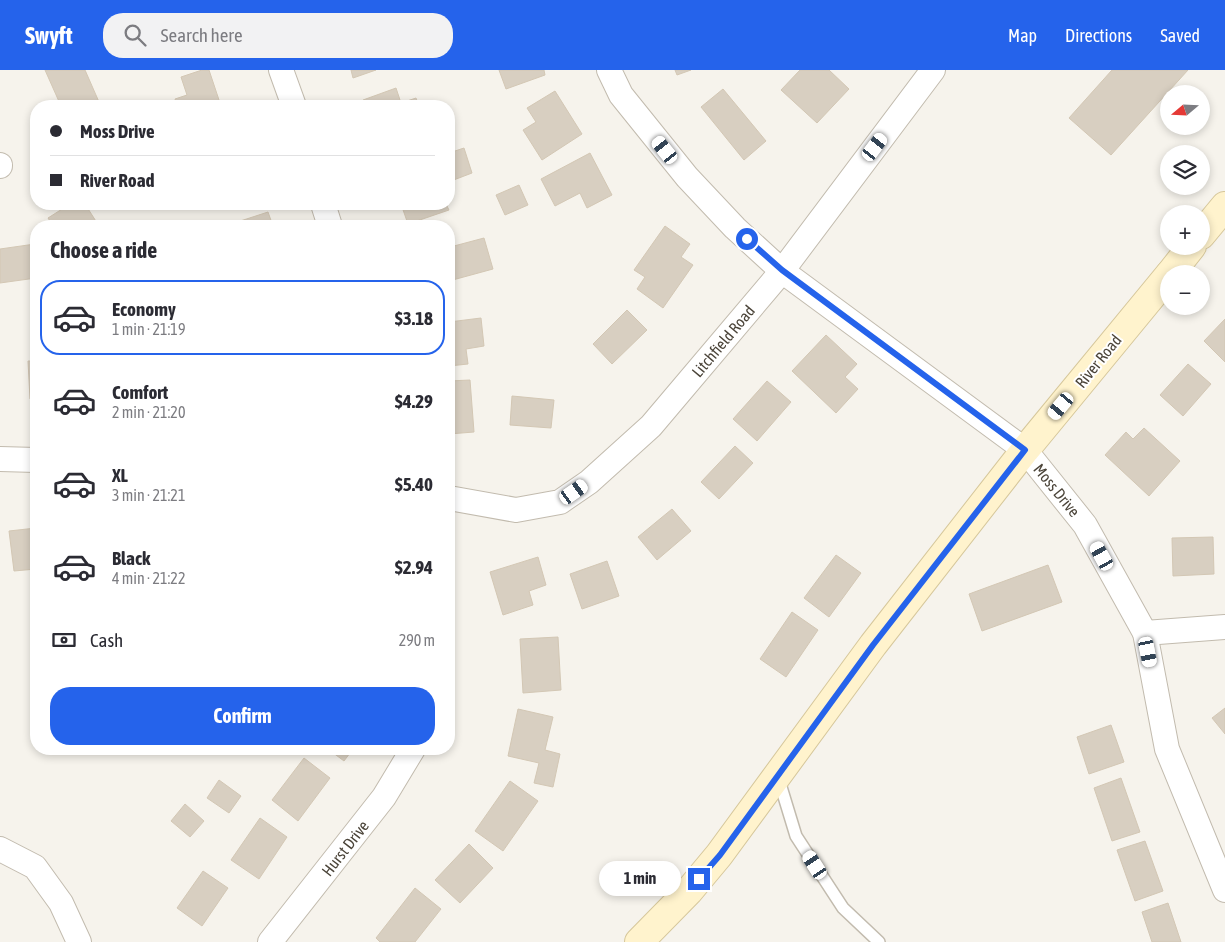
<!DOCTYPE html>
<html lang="en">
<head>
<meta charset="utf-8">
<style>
  :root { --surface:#fff; --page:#f2f2f3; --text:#2b2b33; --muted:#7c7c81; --line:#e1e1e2; --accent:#2563eb }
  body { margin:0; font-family:"Asap Condensed",sans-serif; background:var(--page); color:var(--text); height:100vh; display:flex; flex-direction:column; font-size:19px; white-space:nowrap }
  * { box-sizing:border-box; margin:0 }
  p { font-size:16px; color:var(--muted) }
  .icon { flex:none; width:28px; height:28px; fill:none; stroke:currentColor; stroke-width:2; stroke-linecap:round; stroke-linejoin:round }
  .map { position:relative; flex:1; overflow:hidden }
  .panel { position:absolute; left:30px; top:150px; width:425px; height:535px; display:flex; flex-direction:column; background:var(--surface); border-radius:20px; box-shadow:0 2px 8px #0003 }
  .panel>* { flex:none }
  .top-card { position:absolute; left:30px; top:30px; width:425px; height:110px; border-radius:20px; box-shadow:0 2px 8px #0003; display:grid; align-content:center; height:110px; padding:0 20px; background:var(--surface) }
  .needle { width:32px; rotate:251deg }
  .tools { position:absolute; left:1160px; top:15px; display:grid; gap:10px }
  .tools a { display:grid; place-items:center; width:50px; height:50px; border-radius:50%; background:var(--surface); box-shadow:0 2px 8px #0003; font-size:25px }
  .end { position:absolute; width:22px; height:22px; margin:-11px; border:6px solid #2563eb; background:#fff; box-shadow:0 0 0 2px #fff }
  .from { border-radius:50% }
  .bubble { position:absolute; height:35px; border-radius:18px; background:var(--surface); box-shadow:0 2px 8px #0003; font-size:16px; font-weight:700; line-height:35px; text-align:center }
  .car { position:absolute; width:15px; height:30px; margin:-15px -8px; border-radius:6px; box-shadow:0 0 4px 1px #0007; background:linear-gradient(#fff 24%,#345 0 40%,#fff 0 76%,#345 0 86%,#fff 0) }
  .top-card b { display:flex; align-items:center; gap:18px; height:48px; font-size:19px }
  .top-card b+b { border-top:1px solid var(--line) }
  .top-card i { width:12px; height:12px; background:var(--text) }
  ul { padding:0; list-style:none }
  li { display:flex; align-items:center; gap:15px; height:75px; margin:0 10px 8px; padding:0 10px; border:2px solid transparent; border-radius:20px }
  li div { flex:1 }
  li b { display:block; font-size:19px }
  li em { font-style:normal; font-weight:700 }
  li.selected { border-color:var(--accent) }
  li>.icon { width:45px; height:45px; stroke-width:1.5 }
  h2 { padding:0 20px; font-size:22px; line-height:60px }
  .pay { display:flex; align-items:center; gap:12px; height:55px; padding:0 20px; font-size:19px }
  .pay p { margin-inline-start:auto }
  .cta { display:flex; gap:10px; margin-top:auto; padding:10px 20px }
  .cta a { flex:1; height:58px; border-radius:20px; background:var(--accent); color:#fff; font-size:20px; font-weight:700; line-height:58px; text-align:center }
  header { display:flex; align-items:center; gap:30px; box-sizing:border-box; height:70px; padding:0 25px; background:var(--accent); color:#fff }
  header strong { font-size:24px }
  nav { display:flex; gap:28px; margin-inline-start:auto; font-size:18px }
  .search { width:350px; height:45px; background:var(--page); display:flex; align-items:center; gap:12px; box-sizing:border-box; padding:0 18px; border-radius:20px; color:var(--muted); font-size:19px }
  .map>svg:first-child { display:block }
  .building { fill:#d8cfc1; stroke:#d3c7b4 }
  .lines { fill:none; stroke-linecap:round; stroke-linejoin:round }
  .service-casing { stroke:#c2bbae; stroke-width:14 }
  .minor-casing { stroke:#c2bbae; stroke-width:26 }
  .secondary-casing { stroke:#d6c79b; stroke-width:30 }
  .service { stroke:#fff; stroke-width:11 }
  .minor { stroke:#fff; stroke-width:24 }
  .secondary { stroke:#fff3cd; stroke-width:28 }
  .route { stroke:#2563eb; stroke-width:6 }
  .labels { text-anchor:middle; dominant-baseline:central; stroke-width:4; stroke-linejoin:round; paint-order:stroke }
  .street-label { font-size:16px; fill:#4b4439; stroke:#fff }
</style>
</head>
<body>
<header>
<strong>Swyft</strong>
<div class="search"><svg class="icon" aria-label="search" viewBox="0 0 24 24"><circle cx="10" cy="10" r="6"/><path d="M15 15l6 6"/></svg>Search here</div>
<nav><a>Map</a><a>Directions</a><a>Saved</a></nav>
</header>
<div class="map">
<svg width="1225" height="872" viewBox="0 0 1225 872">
  <rect width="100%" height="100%" fill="#f6f3ec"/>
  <g class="building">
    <path d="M45,0h40l14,32 -11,4h-27z"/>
    <path d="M202,0h7l12,36h-44l-2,-7 12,-4 -6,-18z"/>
    <path d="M351,0h25l-23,8z"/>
    <path d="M499,0h45l1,5 -39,14z"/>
    <path d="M675,0h16l-14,5z"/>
    <path d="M800,0h29l20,19 -32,34 -36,-33z"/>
    <path d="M1112,0h76l-77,85 -42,-37z"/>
    <path d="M396,18l5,15 15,-5 3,8h-54l-2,-6z"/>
    <path d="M723,19l43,52 -22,19 -43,-53z"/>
    <path d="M555,21l27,43 -40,26 -19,-30 13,-8 -9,-14z"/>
    <path d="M464,78l8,25 -21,8 -2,-8v-20z"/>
    <path d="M590,83l22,42 -25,13 -7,-15 -25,13 -14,-27z"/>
    <path d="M519,115l9,20 -23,10 -9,-20z"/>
    <path d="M70,134h15l14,22h-46l-5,-8z"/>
    <path d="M401,134h45l3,6 -41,14z"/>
    <path d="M268,142l5,14h-48z"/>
    <path d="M665,156l25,18 -9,13 12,8 -30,43 -26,-19 8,-12 -11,-7z"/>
    <path d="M449,159l5,17 30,-8 9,31 -44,12z"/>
    <path d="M35,174l1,10v24l-36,5v-34z"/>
    <path d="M627,240l20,20 -35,34 -19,-20z"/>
    <path d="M481,248l3,28 -18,3 2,15 -19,2v-44z"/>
    <path d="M1225,249v43l-21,-21z"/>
    <path d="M826,265l31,29 -12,13 13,12 -22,24 -44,-42z"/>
    <path d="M28,291h8v38h-6z"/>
    <path d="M1188,294l23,20 -28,32 -23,-21z"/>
    <path d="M470,310l4,52 -25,2v-53z"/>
    <path d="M767,311l24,21 -34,39 -24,-22z"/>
    <path d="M512,326l42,4 -3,28 -41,-3z"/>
    <path d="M1144,358l36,33 -31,35 -44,-41 21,-23 7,7z"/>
    <path d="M735,376l18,17 -34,36 -18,-17z"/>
    <path d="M672,439l19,22 -34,29 -19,-23z"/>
    <path d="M36,458v41l-22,2 -5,-40z"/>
    <path d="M1213,467l1,37 -41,2 -1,-38z"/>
    <path d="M836,485l25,18 -32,44 -25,-19z"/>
    <path d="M538,487l8,28 -17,6 4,14 -30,10 -13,-43z"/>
    <path d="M607,491l12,35 -37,13 -12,-35z"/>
    <path d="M1048,495l14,37 -80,29 -13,-37z"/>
    <path d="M792,542l26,18 -32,47 -26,-18z"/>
    <path d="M558,567l3,53 -38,3 -3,-54z"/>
    <path d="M1225,638v26l-13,-16z"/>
    <path d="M518,639l35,8 -8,33 15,4 -7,33 -19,-4 5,-20 -31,-7z"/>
    <path d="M1111,655l13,37 -35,12 -12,-37z"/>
    <path d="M328,679h25l-9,12z"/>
    <path d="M304,688l26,20 -32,43 -26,-21z"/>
    <path d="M1121,708l19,54 -28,9 -18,-53z"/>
    <path d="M219,710l22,16 -12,17 -22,-15z"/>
    <path d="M510,711l28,20 -35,50 -28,-20z"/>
    <path d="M185,734l19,17 -14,16 -19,-16z"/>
    <path d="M260,748l27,19 -28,42 -28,-19z"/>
    <path d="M1145,771l18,50 -28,10 -18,-51z"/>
    <path d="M469,774l24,24 -33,35 -25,-23z"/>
    <path d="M203,801l25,17 -26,38 -25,-18z"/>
    <path d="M415,818l26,21 -26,33h-35l-4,-4z"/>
    <path d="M1168,833l13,39h-29l-10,-30z"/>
  </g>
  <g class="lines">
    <defs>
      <path id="service" d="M778,707l18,59 47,72 36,34"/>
      <g id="minor">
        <path d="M281,0l13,36"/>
        <path d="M609,0l12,25 66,82 48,51 47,43 243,179 60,75 60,108 22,116 58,141"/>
        <path d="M0,95v1"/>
        <path d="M323,134l7,22"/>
        <path d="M0,389l36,1"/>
        <path d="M449,428l67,12 44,-8 29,-20 62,-56 131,-155 151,-201"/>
        <path d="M1145,563l80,-6"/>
        <path d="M0,779l35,18 26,36 18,39"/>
        <path d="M270,872l114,-145 29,-48"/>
      </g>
      <g id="secondary">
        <path d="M1201,165l24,-29"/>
        <path d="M1170,204l22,-28"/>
        <path d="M639,872l50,-51 30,-36 154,-210 152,-195 144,-175"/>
      </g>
    </defs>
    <use href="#service" class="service-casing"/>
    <use href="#minor" class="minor-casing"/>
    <use href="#secondary" class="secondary-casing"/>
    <use href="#service" class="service"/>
    <use href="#minor" class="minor"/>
    <use href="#secondary" class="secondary"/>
  </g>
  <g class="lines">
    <path class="route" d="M699,809l21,-24 153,-210 152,-195 -243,-180 -35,-31"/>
  </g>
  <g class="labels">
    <g class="street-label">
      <text transform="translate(723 271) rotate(-50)">Litchfield Road</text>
      <text transform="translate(1098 291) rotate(-51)">River Road</text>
      <text transform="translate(1057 420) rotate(51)">Moss Drive</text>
      <text transform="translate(345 778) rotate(-52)">Hurst Drive</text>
    </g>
  </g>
</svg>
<div class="tools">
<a><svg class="needle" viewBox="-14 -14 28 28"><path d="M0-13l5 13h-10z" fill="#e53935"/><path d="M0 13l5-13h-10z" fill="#7c7c81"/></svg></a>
<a><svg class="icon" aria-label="layers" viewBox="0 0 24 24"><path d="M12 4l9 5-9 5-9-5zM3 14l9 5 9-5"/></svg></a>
<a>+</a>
<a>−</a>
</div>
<i class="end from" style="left:747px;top:169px"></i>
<i class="end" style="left:699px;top:809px"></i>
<div class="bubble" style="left:599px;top:791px;width:82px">1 min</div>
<i class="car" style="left:875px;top:77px;rotate:37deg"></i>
<i class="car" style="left:665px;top:80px;rotate:321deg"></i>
<i class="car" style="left:1061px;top:336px;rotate:220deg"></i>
<i class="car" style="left:574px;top:422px;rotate:55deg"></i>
<i class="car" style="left:1102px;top:486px;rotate:331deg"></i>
<i class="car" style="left:1148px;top:582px;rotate:169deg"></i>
<i class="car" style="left:815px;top:795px;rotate:327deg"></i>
<div class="top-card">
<b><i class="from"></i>Moss Drive</b>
<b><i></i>River Road</b>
</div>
<section class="panel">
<h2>Choose a ride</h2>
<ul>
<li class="selected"><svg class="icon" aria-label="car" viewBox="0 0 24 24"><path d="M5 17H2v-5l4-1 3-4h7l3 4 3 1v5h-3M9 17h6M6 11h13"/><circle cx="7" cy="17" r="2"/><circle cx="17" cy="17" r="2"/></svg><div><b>Economy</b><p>1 min · 21:19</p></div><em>$3.18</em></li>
<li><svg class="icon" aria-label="car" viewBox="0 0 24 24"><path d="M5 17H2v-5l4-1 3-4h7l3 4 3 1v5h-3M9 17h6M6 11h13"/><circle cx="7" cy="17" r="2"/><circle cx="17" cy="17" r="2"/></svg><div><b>Comfort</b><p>2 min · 21:20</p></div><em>$4.29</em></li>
<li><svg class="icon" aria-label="car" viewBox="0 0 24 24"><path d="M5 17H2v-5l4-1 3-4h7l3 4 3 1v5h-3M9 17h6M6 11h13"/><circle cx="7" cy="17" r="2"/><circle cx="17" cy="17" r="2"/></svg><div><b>XL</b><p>3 min · 21:21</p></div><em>$5.40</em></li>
<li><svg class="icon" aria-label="car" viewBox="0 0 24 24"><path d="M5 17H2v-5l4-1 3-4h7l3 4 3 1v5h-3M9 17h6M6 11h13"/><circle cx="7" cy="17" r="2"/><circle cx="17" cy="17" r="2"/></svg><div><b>Black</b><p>4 min · 21:22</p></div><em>$2.94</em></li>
</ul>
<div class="pay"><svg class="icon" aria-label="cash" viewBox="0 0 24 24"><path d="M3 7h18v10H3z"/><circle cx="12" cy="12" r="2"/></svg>Cash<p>290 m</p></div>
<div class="cta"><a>Confirm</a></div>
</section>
</div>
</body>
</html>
